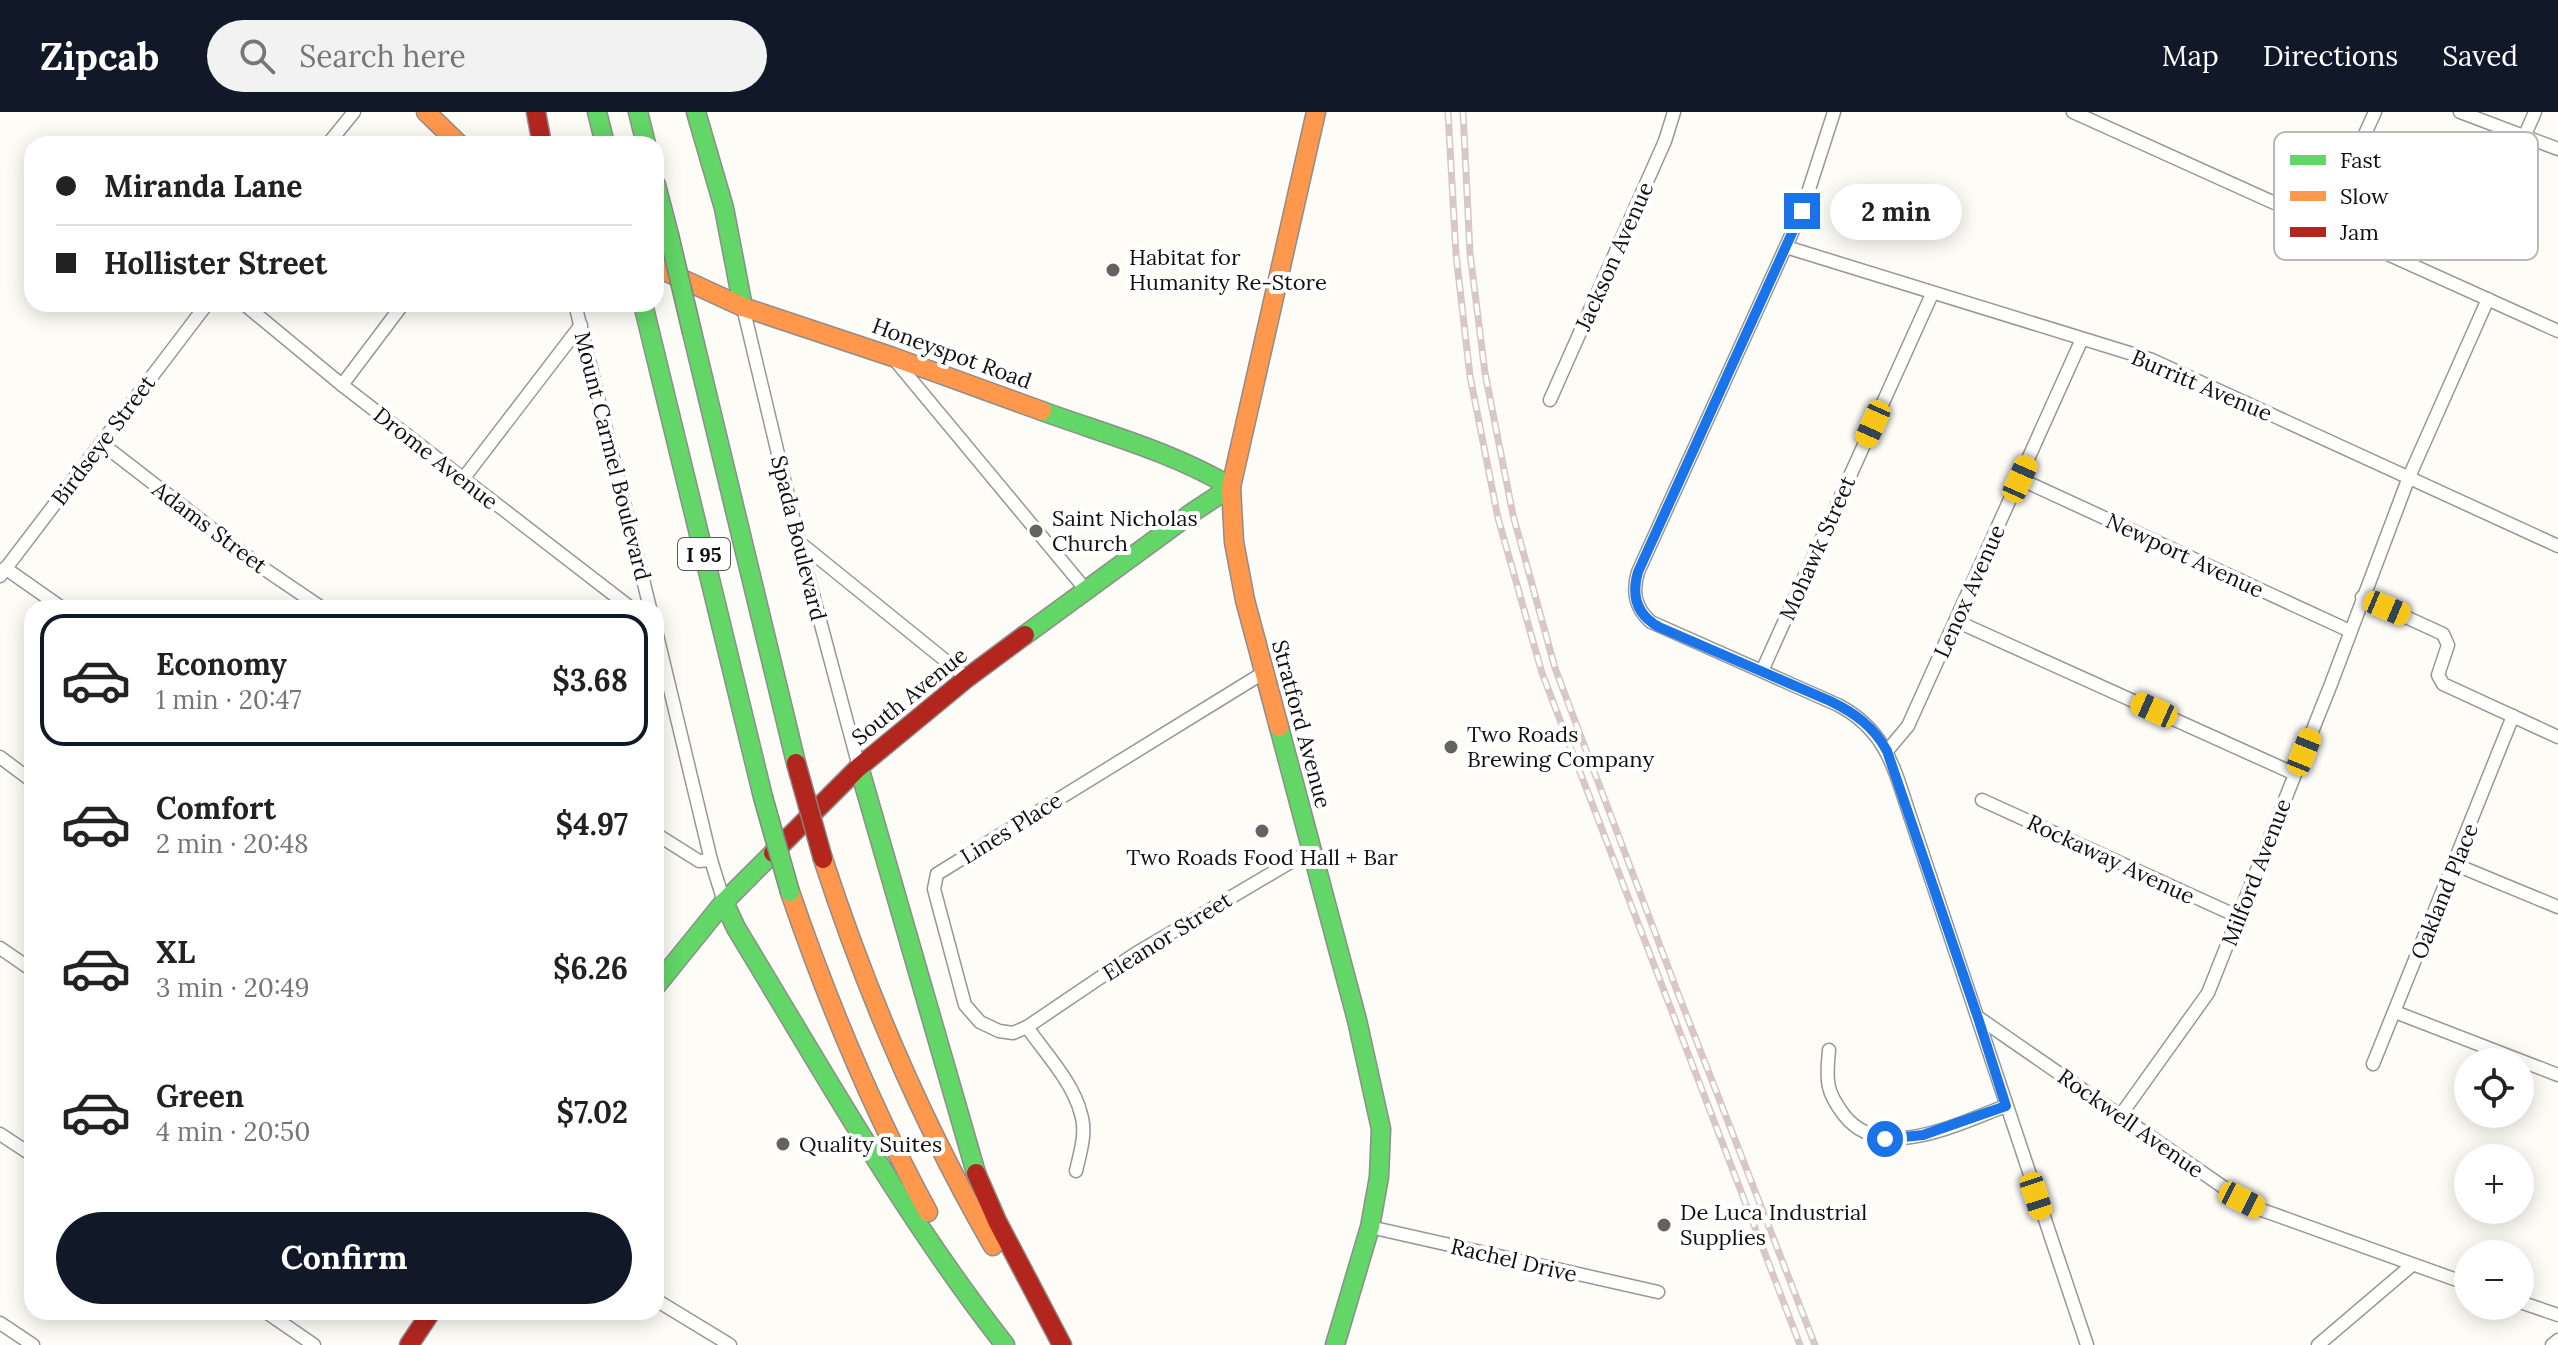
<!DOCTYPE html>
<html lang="en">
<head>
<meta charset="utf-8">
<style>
  :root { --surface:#fff; --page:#f2f2f2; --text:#222; --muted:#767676; --line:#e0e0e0; --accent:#111827 }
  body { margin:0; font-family:Lora,serif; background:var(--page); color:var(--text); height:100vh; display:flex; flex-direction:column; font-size:30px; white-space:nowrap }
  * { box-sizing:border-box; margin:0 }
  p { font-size:26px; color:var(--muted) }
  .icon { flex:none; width:44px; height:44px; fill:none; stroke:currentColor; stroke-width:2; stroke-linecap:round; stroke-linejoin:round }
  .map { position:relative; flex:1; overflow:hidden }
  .sheet { position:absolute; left:24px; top:488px; width:640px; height:720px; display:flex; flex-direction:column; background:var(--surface); border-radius:24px; box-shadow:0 4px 20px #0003 }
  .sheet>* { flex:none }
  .hud { position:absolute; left:24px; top:24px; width:640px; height:176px; border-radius:24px; box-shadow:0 4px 20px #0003; display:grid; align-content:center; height:176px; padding:0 32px; background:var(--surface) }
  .controls { position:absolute; left:2454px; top:936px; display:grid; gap:16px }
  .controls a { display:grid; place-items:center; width:80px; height:80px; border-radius:50%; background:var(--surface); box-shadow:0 4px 20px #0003; font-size:40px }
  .end { position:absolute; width:36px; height:36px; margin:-18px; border:10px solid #1a73e8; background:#fff; box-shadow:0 0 0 4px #fff }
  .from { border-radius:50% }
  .bubble { position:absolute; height:56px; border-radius:28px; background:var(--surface); box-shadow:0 4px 20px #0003; font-size:26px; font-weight:800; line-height:56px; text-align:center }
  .car { position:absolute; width:24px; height:48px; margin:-24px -12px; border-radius:10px; box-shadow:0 0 6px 2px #0007; background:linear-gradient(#f5c518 24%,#345 0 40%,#f5c518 0 76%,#345 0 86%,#f5c518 0) }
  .hud b { display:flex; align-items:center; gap:28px; height:76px; font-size:30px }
  .hud b+b { border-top:2px solid var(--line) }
  .hud i { width:20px; height:20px; background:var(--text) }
  ul { padding:14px 0 0; list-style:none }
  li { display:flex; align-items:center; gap:24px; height:132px; margin:0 16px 12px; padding:0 16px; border:4px solid transparent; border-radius:24px }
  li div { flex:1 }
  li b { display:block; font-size:30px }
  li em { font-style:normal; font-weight:800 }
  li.active { border-color:var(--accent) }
  li>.icon { width:72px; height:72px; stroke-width:1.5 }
  .primary-button { display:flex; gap:16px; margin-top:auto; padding:16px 32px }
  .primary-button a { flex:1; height:92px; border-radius:48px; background:var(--accent); color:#fff; font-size:32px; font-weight:800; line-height:92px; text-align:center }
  header { display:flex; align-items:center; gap:48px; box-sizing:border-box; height:112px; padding:0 40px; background:var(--accent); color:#fff }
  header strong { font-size:38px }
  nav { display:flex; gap:44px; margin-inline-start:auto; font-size:28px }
  .search { width:560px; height:72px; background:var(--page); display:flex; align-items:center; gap:20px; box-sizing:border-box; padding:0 28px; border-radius:44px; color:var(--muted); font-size:30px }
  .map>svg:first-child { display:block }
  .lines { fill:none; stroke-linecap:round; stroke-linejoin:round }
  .street-casing { stroke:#979795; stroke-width:15 }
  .fast-casing { stroke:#8e8d8b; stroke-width:21 }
  .slow-casing { stroke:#8e8d8b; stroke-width:21 }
  .jam-casing { stroke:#8e8d8b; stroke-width:21 }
  .street { stroke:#fffffe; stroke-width:12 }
  .fast { stroke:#63d668; stroke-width:18 }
  .slow { stroke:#ff974d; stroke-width:18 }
  .jam { stroke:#b3261e; stroke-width:18 }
  .rail-casing { stroke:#d9c6c7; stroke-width:7 }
  .rail { stroke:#fff; stroke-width:4; stroke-dasharray:12; stroke-linecap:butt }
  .fast-bridge-casing { stroke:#858482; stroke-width:21; stroke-linecap:butt }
  .jam-bridge-casing { stroke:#858482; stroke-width:21; stroke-linecap:butt }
  .fast-bridge { stroke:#63d668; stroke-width:18 }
  .jam-bridge { stroke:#b3261e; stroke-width:18 }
  .route { stroke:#1a73e8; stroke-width:10 }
  .poi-dot { fill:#646362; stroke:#fff; stroke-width:3 }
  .labels { text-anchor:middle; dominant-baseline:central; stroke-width:8; stroke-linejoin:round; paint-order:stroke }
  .shield { fill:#fff; stroke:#585858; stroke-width:2 }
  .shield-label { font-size:20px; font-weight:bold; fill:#111 }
  .street-label { font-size:22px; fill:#111; stroke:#fff }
  .poi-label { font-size:22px; fill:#111; stroke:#fff; text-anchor:start }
  .key { fill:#fff; stroke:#b8b8b8; stroke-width:2 }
  .key-label { font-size:22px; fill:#111 }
</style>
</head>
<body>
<header>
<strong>Zipcab</strong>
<div class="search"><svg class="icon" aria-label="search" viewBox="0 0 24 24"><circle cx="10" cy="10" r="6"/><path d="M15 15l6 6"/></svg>Search here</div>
<nav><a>Map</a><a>Directions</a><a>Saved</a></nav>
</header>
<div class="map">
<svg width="2558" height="1233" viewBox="0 0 2558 1233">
  <rect width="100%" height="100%" fill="#fdfcf7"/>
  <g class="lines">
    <defs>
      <g id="street">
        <path d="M1834,0l-32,99 -164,361c-6,20 -3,36 13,50l187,83c48,25 56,63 72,111l177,529"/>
        <path d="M2073,0l485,219"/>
        <path d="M2460,0l98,37"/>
        <path d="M2524,25l11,-25"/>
        <path d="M328,32l26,-32"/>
        <path d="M2323,114l52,-114"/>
        <path d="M1786,135l366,113 406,186"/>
        <path d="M244,192l98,81 289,223"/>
        <path d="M575,192l75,304"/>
        <path d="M743,195l56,235 60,225"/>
        <path d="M894,247l192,231"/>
        <path d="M342,273l61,-81"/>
        <path d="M1550,288l115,-259 9,-29"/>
        <path d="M101,331l159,123 62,42"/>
        <path d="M463,367l118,-154"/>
        <path d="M2020,367l330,152"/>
        <path d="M799,430l168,136"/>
        <path d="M5,456l57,40"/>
        <path d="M0,464l207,-272"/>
        <path d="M2362,485l81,37 5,11 -10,30 5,9 115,53"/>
        <path d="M1956,509l339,153"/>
        <path d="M656,519l55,229 13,42"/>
        <path d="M1762,559l170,-377"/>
        <path d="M1263,561l-326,201 -3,15 31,116 15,17 19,9 14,2 14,-6 108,-73 176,-104"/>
        <path d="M1887,639l21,-25 174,-387"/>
        <path d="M0,645l32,24"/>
        <path d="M1982,688l257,117"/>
        <path d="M656,722l43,27 12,-1"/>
        <path d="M2454,752l104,43"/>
        <path d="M0,836l32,22"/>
        <path d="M2395,900l163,63"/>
        <path d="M1979,906l263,182 20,10 206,74"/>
        <path d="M1027,915c18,26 46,55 54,87 6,19 -1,39 -5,57"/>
        <path d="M1829,938c-1,12 -3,26 0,37 2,10 9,20 15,28 38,49 115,8 162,-9"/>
        <path d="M2373,952l140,-348"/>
        <path d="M2120,1004l88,-123 123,-309 78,-207 79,-178"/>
        <path d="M0,1022l32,21"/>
        <path d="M1370,1115l288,65"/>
        <path d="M656,1188l74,45"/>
        <path d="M2520,1190l38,13"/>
        <path d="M266,1200l48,33"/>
        <path d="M0,1211l33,22"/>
        <path d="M2318,1233l94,-80"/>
        <path d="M2552,1233l6,-5"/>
      </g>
      <g id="fast">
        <path d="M597,0l8,32"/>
        <path d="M638,0l8,32"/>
        <path d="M696,0l28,96 19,99"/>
        <path d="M656,73l13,50"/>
        <path d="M643,192l120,493"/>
        <path d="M692,220l104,431"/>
        <path d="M1025,523l168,-123 38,-25c-58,-35 -126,-53 -189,-76"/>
        <path d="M1279,615l78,293 24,109 -2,48 -9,50 -35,118"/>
        <path d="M859,655l117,406"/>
        <path d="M724,790l12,26c86,141 167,287 269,417"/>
        <path d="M656,874l68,-84 49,-49"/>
      </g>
      <g id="slow">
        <path d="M426,0l33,32"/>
        <path d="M656,155l87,40 150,50 149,54"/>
        <path d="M1279,615l-34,-127 -11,-58 -3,-55 85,-375"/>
        <path d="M823,747c44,135 99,264 170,387"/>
        <path d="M790,780c38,111 82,217 138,320"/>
      </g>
      <g id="jam">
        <path d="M536,0l6,32"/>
        <path d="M773,741l86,-86 108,-89 58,-43"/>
        <path d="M976,1061l21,48 65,124"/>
        <path d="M409,1233l22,-33"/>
      </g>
    </defs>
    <use href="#street" class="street-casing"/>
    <use href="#fast" class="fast-casing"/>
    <use href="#slow" class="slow-casing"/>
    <use href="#jam" class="jam-casing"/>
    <use href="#street" class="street"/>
    <use href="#fast" class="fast"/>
    <use href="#slow" class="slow"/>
    <use href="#jam" class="jam"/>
    <defs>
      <g id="rail">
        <path d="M1448,0l8,142 14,122 28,142 44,155 258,672"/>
        <path d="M1463,0l7,141 15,120 28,142 42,153 124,328 136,349"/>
      </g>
    </defs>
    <use href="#rail" class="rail-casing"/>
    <use href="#rail" class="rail"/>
    <defs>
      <g id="fast-bridge">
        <path d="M669,123l23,97"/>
        <path d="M763,685l27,95"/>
      </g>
      <path id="jam-bridge" d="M796,651l27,96"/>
    </defs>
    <use href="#fast-bridge" class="fast-bridge-casing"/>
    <use href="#jam-bridge" class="jam-bridge-casing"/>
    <use href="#fast-bridge" class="fast-bridge"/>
    <use href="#jam-bridge" class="jam-bridge"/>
  </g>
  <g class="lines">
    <path class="route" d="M1802,99l-164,361c-7,24 -1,43 21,55l171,74c25,12 44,26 57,50l91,267 28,88 -83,29 -38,4"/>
  </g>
  <g class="poi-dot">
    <circle cx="1113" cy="158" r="8"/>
    <circle cx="1036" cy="419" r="8"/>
    <circle cx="1451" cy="635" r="8"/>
    <circle cx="1262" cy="719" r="8"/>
    <circle cx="783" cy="1032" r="8"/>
    <circle cx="1664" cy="1113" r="8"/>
  </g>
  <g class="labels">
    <rect class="shield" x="678" y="426" width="52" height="32" rx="6"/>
    <g class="shield-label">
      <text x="704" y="442">I 95</text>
    </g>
    <g class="street-label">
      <text transform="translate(1614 144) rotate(-66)">Jackson Avenue</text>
      <text transform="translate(952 241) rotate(20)">Honeyspot Road</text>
      <text transform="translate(2202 273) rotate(23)">Burritt Avenue</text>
      <text transform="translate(103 328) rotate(-53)">Birdseye Street</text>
      <text transform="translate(613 344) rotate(76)">Mount Carmel Boulevard</text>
      <text transform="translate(436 346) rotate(38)">Drome Avenue</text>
      <text transform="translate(210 415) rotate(37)">Adams Street</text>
      <text transform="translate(799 426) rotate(76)">Spada Boulevard</text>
      <text transform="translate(1817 436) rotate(-66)">Mohawk Street</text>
      <text transform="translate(2185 443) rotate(25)">Newport Avenue</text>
      <text transform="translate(1969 479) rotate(-66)">Lenox Avenue</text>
      <text transform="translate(909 584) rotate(-39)">South Avenue</text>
      <text transform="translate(1302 612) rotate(75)">Stratford Avenue</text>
      <text transform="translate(1011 716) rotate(-32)">Lines Place</text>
      <text transform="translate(2111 747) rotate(25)">Rockaway Avenue</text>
      <text transform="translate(2256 760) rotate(-69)">Milford Avenue</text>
      <text transform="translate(2444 779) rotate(-68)">Oakland Place</text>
      <text transform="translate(1167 824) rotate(-32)">Eleanor Street</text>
      <text transform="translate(2131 1011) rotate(35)">Rockwell Avenue</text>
      <text transform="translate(1514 1148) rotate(13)">Rachel Drive</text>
    </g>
    <g class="poi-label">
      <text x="1129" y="145">Habitat for<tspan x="1129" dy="25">Humanity Re-Store</tspan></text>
      <text x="1052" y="406">Saint Nicholas<tspan x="1052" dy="25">Church</tspan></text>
      <text x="1467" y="622">Two Roads<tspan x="1467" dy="25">Brewing Company</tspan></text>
      <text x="1262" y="745" text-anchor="middle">Two Roads Food Hall + Bar</text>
      <text x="799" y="1032">Quality Suites</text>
      <text x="1680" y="1100">De Luca Industrial<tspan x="1680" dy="25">Supplies</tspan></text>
    </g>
  </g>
  <rect x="2274" y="20" width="264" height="128" rx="12" class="key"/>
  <rect x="2290" y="43" width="36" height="10" fill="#63d668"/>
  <rect x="2290" y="79" width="36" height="10" fill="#ff974d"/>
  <rect x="2290" y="115" width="36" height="10" fill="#b3261e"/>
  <g class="key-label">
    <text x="2340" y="56">Fast</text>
    <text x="2340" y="92">Slow</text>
    <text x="2340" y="128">Jam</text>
  </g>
</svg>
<div class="controls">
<a><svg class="icon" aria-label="locate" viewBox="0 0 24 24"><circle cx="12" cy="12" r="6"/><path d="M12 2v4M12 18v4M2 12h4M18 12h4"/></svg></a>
<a>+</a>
<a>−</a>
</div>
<i class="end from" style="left:1885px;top:1027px"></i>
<i class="end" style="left:1802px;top:99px"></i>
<div class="bubble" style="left:1830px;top:72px;width:132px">2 min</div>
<i class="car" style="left:1873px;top:312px;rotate:204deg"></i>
<i class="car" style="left:2020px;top:367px;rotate:24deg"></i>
<i class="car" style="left:2387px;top:496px;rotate:113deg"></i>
<i class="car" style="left:2154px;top:598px;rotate:294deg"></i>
<i class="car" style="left:2304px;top:640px;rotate:22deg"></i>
<i class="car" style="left:2036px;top:1084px;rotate:162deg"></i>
<i class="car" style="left:2242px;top:1088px;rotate:117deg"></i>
<div class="hud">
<b><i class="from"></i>Miranda Lane</b>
<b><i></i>Hollister Street</b>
</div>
<section class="sheet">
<ul>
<li class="active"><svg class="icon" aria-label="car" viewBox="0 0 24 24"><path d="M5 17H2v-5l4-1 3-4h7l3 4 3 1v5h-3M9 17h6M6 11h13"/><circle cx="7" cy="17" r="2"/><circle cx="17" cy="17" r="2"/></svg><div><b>Economy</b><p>1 min · 20:47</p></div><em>$3.68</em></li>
<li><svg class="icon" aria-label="car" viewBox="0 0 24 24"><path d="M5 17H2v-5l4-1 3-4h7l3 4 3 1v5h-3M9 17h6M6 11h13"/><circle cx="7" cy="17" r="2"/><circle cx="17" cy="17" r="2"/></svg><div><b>Comfort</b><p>2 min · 20:48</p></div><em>$4.97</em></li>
<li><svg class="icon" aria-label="car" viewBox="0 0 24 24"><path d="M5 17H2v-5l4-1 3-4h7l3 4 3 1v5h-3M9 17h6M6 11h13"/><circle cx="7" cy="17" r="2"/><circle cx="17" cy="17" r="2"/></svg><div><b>XL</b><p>3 min · 20:49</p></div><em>$6.26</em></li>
<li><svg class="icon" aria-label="car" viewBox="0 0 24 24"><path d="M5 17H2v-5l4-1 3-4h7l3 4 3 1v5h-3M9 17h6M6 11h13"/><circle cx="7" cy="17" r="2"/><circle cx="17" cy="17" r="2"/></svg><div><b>Green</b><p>4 min · 20:50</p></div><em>$7.02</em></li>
</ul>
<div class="primary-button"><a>Confirm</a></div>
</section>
</div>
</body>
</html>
